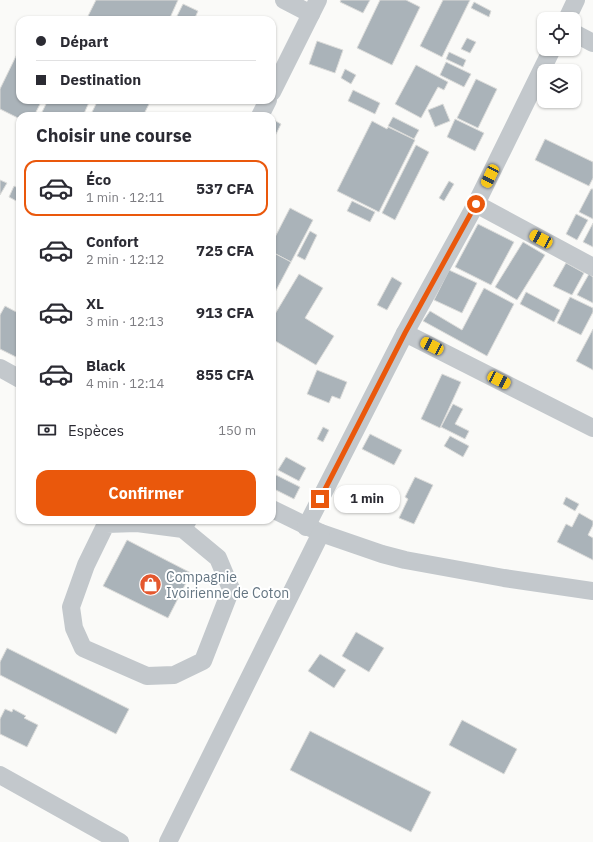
<!DOCTYPE html>
<html lang="fr">
<head>
<meta charset="utf-8">
<style>
  :root { --surface:#fff; --page:#f2f2f3; --text:#2b2b33; --muted:#7c7c81; --line:#e1e1e2; --accent:#ea580c }
  body { margin:0; font-family:"IBM Plex Sans",sans-serif; background:var(--page); color:var(--text); height:100vh; display:flex; flex-direction:column; font-size:15px; white-space:nowrap }
  * { box-sizing:border-box; margin:0 }
  p { font-size:13px; color:var(--muted) }
  .icon { flex:none; width:22px; height:22px; fill:none; stroke:currentColor; stroke-width:2; stroke-linecap:round; stroke-linejoin:round }
  .map { position:relative; flex:1; overflow:hidden }
  .panel { position:absolute; left:16px; top:112px; width:260px; height:412px; display:flex; flex-direction:column; background:var(--surface); border-radius:12px; box-shadow:0 1px 3px #0004 }
  .panel>* { flex:none }
  .banner { position:absolute; left:16px; top:16px; width:260px; height:88px; border-radius:12px; box-shadow:0 1px 3px #0004; display:grid; align-content:center; height:88px; padding:0 20px; background:var(--surface) }
  .controls { position:absolute; left:537px; top:12px; display:grid; gap:8px }
  .controls a { display:grid; place-items:center; width:44px; height:44px; border-radius:8px; background:var(--surface); box-shadow:0 1px 3px #0004; font-size:20px }
  .end { position:absolute; width:18px; height:18px; margin:-9px; border:5px solid #ea580c; background:#fff; box-shadow:0 0 0 2px #fff }
  .from { border-radius:50% }
  .bubble { position:absolute; height:28px; border-radius:12px; background:var(--surface); box-shadow:0 1px 3px #0004; font-size:13px; font-weight:800; line-height:28px; text-align:center }
  .car { position:absolute; width:12px; height:24px; margin:-12px -6px; border-radius:5px; box-shadow:0 0 3px 1px #0007; background:linear-gradient(#f5c518 24%,#345 0 40%,#f5c518 0 76%,#345 0 86%,#f5c518 0) }
  .banner b { display:flex; align-items:center; gap:14px; height:38px; font-size:15px }
  .banner b+b { border-top:1px solid var(--line) }
  .banner i { width:10px; height:10px; background:var(--text) }
  ul { padding:0; list-style:none }
  li { display:flex; align-items:center; gap:12px; height:56px; margin:0 8px 6px; padding:0 12px; border:2px solid transparent; border-radius:12px }
  li div { flex:1 }
  li b { display:block; font-size:15px }
  li em { font-style:normal; font-weight:800 }
  li.current { border-color:var(--accent) }
  li>.icon { width:36px; height:36px; stroke-width:1.5 }
  h2 { padding:0 20px; font-size:18px; line-height:48px }
  .pay { display:flex; align-items:center; gap:10px; height:44px; padding:0 20px; font-size:15px }
  .pay p { margin-inline-start:auto }
  .cta { display:flex; gap:8px; margin-top:auto; padding:8px 20px }
  .cta a { flex:1; height:46px; border-radius:12px; background:var(--accent); color:#fff; font-size:16px; font-weight:800; line-height:46px; text-align:center }
  .map>svg:first-child { display:block }
  .building { fill:#aab3b9; stroke:#dcdcda }
  .lines { fill:none; stroke-linecap:round; stroke-linejoin:round }
  .minor { stroke:#c3c8cc; stroke-width:18 }
  .route { stroke:#ea580c; stroke-width:5 }
  .labels { text-anchor:middle; dominant-baseline:central; stroke-width:4; stroke-linejoin:round; paint-order:stroke }
  .poi-label { font-size:14px; fill:#657683; stroke:#fff; text-anchor:start }
</style>
</head>
<body>
<div class="map">
<svg width="593" height="842" viewBox="0 0 593 842">
  <rect width="100%" height="100%" fill="#fafaf8"/>
  <g class="building">
    <path d="M96,0h82l-9,20h-83z"/>
    <path d="M341,0h29l-7,13 -23,-11z"/>
    <path d="M380,0h26l14,7 -28,58 -35,-17z"/>
    <path d="M443,0h27l-28,57 -22,-11z"/>
    <path d="M474,2l17,9 -2,6 -18,-9z"/>
    <path d="M183,4l15,7 -4,9h-19z"/>
    <path d="M467,38l9,4 -6,11 -9,-4z"/>
    <path d="M317,41l26,9 -8,23 -26,-9z"/>
    <path d="M18,52l2,1v47h22l-8,16h-14v3l-20,-10v-20z"/>
    <path d="M449,52l17,8 -3,7 -17,-8z"/>
    <path d="M446,62l25,12 -7,13 -24,-12z"/>
    <path d="M416,65l32,17 -4,8 -6,-3 -17,31 -26,-14z"/>
    <path d="M345,69l11,6 -5,9 -10,-6z"/>
    <path d="M476,79l21,10 -19,39 -21,-10z"/>
    <path d="M353,90l27,13 -5,11 -27,-13z"/>
    <path d="M48,100h42l-7,16h-43z"/>
    <path d="M98,100h47l5,2 -7,14h-53z"/>
    <path d="M443,104l7,17 -15,6 -7,-17z"/>
    <path d="M393,117l26,13 -5,9 -26,-13z"/>
    <path d="M272,119l9,5 -8,16h-1z"/>
    <path d="M455,119l29,14 -9,18 -28,-14z"/>
    <path d="M372,121l15,8 1,-2 27,13 -36,72 -42,-21z"/>
    <path d="M545,139l48,23v16l-4,8 -54,-26z"/>
    <path d="M416,145l13,7 -34,68 -13,-7z"/>
    <path d="M0,180l7,3 -7,12z"/>
    <path d="M449,181l5,3 -10,17 -5,-3z"/>
    <path d="M14,186l6,3v14l-11,-6z"/>
    <path d="M591,189h2v30l-14,-7z"/>
    <path d="M352,201l23,11 -5,10 -23,-11z"/>
    <path d="M290,208l23,12 -22,42 -19,-10v-9z"/>
    <path d="M576,214l12,6 -11,20 -11,-6z"/>
    <path d="M593,223v24l-10,-5z"/>
    <path d="M478,224l36,18 -23,43 -36,-18z"/>
    <path d="M310,231l7,4 -12,25 -8,-4z"/>
    <path d="M523,242l22,13 -28,45 -22,-13z"/>
    <path d="M272,252l19,10 -19,36z"/>
    <path d="M566,263l18,10 -12,22 -19,-9z"/>
    <path d="M449,270l28,13 -15,30 -28,-13z"/>
    <path d="M299,274l24,14 -18,30 29,18 -18,29 -44,-26v-20z"/>
    <path d="M589,274l4,3v26l-16,-8z"/>
    <path d="M392,277l10,6 -15,27 -10,-5z"/>
    <path d="M484,288l30,16 -27,52 -64,-35 7,-10 32,19z"/>
    <path d="M526,292l34,18 -6,12 -34,-18z"/>
    <path d="M570,297l23,11v4l-12,23 -24,-12z"/>
    <path d="M5,306l15,8v45l-20,-10v-34z"/>
    <path d="M593,329v41l-17,-9z"/>
    <path d="M317,370l30,12 -7,17 -8,-3 -3,7 -22,-9z"/>
    <path d="M442,374l19,8 -21,46 -19,-9z"/>
    <path d="M453,404l10,5 -8,15 14,7 -4,8 -24,-12z"/>
    <path d="M323,427l6,3 -6,12 -6,-3z"/>
    <path d="M370,434l32,16 -8,15 -32,-16z"/>
    <path d="M450,436l19,10 -6,11 -19,-11z"/>
    <path d="M286,457l20,11 -7,13 -21,-11z"/>
    <path d="M272,473l28,14 -6,12 -22,-11z"/>
    <path d="M415,477l18,8 -19,39 -15,-6 9,-19 -3,-2z"/>
    <path d="M566,497l13,7 -4,7 -12,-7z"/>
    <path d="M579,513l14,8v4l-5,10 5,3v22l-36,-18 9,-18 6,3z"/>
    <path d="M127,540l64,33 -23,45 -65,-32z"/>
    <path d="M356,632l28,16 -15,24 -27,-16z"/>
    <path d="M7,648l122,61 -13,25 -116,-59v-13z"/>
    <path d="M320,654l26,16 -12,18 -26,-17z"/>
    <path d="M5,709l7,3 1,-3 13,7 -2,2 14,7 -11,22 -27,-13v-15z"/>
    <path d="M462,720l55,29 -13,25 -55,-29z"/>
    <path d="M310,731l121,61 -20,40 -121,-62z"/>
  </g>
  <g class="lines">
    <g class="minor">
      <path d="M284,0l27,14"/>
      <path d="M567,19l9,-19"/>
      <path d="M574,33l19,10"/>
      <path d="M272,92l46,-92"/>
      <path d="M260,116l8,-16"/>
      <path d="M476,204l117,63"/>
      <path d="M405,333l188,95"/>
      <path d="M0,368l20,11"/>
      <path d="M272,509l49,24 61,21 23,6 99,18 89,13"/>
      <path d="M306,527l99,-194 71,-129 76,-155"/>
      <path d="M183,529l35,29 13,31 -28,72 -29,14 -27,1 -64,-28 -9,-20 -3,-21 15,-42 20,-41 31,-1 46,6 5,-9"/>
      <path d="M0,775l120,67"/>
      <path d="M168,842l153,-309"/>
    </g>
  </g>
  <g class="lines">
    <path class="route" d="M320,499l85,-166 71,-129"/>
  </g>
  <defs>
    <symbol id="shop-disc" viewBox="-11 -11 22 22"><circle r="9.5" fill="#e4572e" stroke="#fff"/><path d="M-5-2.5h2.3a2.7 3.5 0 0 1 5.4 0H5L5.5 6h-11ZM-1.5-2.5h3a1.5 2.3 0 0 0-3 0Z" fill="#fff"/></symbol>
  </defs>
  <g fill-rule="evenodd">
    <use href="#shop-disc" x="138" y="572" width="25" height="25"/>
  </g>
  <g class="labels">
    <g class="poi-label">
      <text x="166" y="577">Compagnie<tspan x="166" dy="16">Ivoirienne de Coton</tspan></text>
    </g>
  </g>
</svg>
<div class="controls">
<a><svg class="icon" aria-label="locate" viewBox="0 0 24 24"><circle cx="12" cy="12" r="6"/><path d="M12 2v4M12 18v4M2 12h4M18 12h4"/></svg></a>
<a><svg class="icon" aria-label="layers" viewBox="0 0 24 24"><path d="M12 4l9 5-9 5-9-5zM3 14l9 5 9-5"/></svg></a>
</div>
<i class="end from" style="left:476px;top:204px"></i>
<i class="end" style="left:320px;top:499px"></i>
<div class="bubble" style="left:334px;top:485px;width:66px">1 min</div>
<i class="car" style="left:490px;top:176px;rotate:206deg"></i>
<i class="car" style="left:541px;top:239px;rotate:298deg"></i>
<i class="car" style="left:432px;top:346px;rotate:297deg"></i>
<i class="car" style="left:499px;top:380px;rotate:117deg"></i>
<div class="banner">
<b><i class="from"></i>Départ</b>
<b><i></i>Destination</b>
</div>
<section class="panel">
<h2>Choisir une course</h2>
<ul>
<li class="current"><svg class="icon" aria-label="car" viewBox="0 0 24 24"><path d="M5 17H2v-5l4-1 3-4h7l3 4 3 1v5h-3M9 17h6M6 11h13"/><circle cx="7" cy="17" r="2"/><circle cx="17" cy="17" r="2"/></svg><div><b>Éco</b><p>1 min · 12:11</p></div><em>537 CFA</em></li>
<li><svg class="icon" aria-label="car" viewBox="0 0 24 24"><path d="M5 17H2v-5l4-1 3-4h7l3 4 3 1v5h-3M9 17h6M6 11h13"/><circle cx="7" cy="17" r="2"/><circle cx="17" cy="17" r="2"/></svg><div><b>Confort</b><p>2 min · 12:12</p></div><em>725 CFA</em></li>
<li><svg class="icon" aria-label="car" viewBox="0 0 24 24"><path d="M5 17H2v-5l4-1 3-4h7l3 4 3 1v5h-3M9 17h6M6 11h13"/><circle cx="7" cy="17" r="2"/><circle cx="17" cy="17" r="2"/></svg><div><b>XL</b><p>3 min · 12:13</p></div><em>913 CFA</em></li>
<li><svg class="icon" aria-label="car" viewBox="0 0 24 24"><path d="M5 17H2v-5l4-1 3-4h7l3 4 3 1v5h-3M9 17h6M6 11h13"/><circle cx="7" cy="17" r="2"/><circle cx="17" cy="17" r="2"/></svg><div><b>Black</b><p>4 min · 12:14</p></div><em>855 CFA</em></li>
</ul>
<div class="pay"><svg class="icon" aria-label="cash" viewBox="0 0 24 24"><path d="M3 7h18v10H3z"/><circle cx="12" cy="12" r="2"/></svg>Espèces<p>150 m</p></div>
<div class="cta"><a>Confirmer</a></div>
</section>
</div>
</body>
</html>
